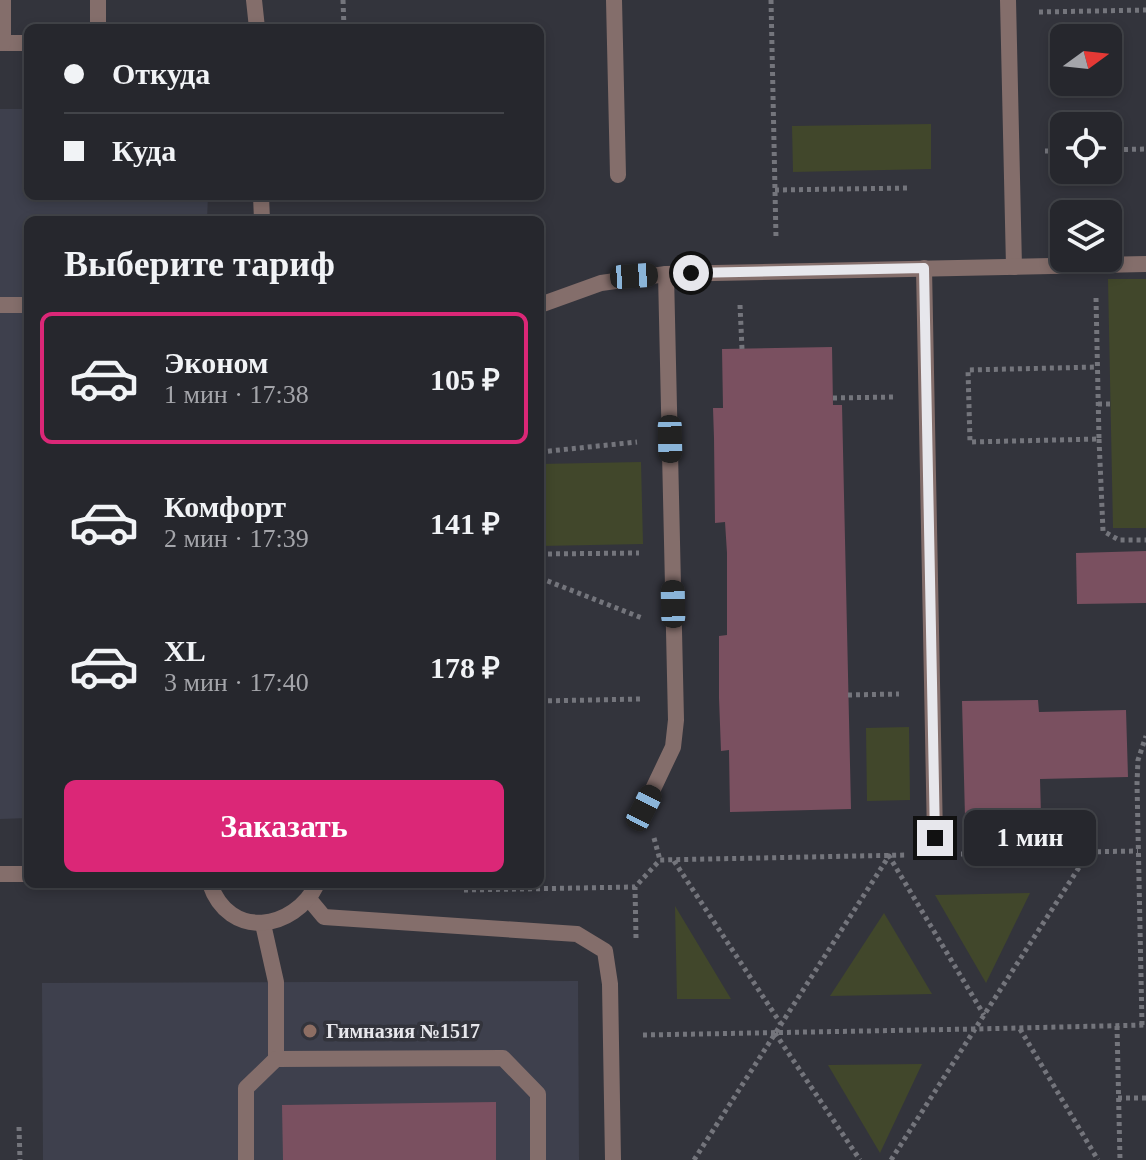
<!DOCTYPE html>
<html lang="ru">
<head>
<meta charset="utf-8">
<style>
  :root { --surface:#26272d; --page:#2e2f35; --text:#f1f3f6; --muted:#a4a5aa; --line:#424449; --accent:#db2777 }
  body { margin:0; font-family:Georgia,serif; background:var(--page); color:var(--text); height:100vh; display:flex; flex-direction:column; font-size:30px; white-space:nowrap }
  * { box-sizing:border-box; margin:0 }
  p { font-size:26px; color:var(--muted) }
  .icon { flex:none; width:44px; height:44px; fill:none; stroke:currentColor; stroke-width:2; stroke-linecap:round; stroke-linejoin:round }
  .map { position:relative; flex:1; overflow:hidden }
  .side { position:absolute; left:24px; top:216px; width:520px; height:672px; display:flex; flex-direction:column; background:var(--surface); border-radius:12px; box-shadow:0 4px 12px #0003,0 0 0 2px var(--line) }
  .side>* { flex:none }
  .top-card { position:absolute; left:24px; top:24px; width:520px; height:176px; border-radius:12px; box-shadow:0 4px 12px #0003,0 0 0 2px var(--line); display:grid; align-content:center; height:176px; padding:0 40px; background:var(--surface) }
  .needle { width:52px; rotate:75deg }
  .controls { position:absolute; left:1050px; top:24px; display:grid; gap:16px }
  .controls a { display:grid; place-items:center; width:72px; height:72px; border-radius:12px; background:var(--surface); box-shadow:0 4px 12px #0003,0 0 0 2px var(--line); font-size:40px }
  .end { position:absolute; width:36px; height:36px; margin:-18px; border:10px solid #e7e7ec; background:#111; box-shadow:0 0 0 4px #111 }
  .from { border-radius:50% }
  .bubble { position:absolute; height:56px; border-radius:12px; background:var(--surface); box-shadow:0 4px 12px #0003,0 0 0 2px var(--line); font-size:26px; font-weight:800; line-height:56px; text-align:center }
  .car { position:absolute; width:24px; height:48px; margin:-24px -12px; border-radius:10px; box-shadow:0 0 6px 2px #0007; background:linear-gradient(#222 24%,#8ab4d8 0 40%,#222 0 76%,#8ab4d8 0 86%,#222 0) }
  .top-card b { display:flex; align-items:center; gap:28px; height:76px; font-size:30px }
  .top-card b+b { border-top:2px solid var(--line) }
  .top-card i { width:20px; height:20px; background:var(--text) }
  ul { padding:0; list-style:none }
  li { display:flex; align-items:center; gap:24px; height:132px; margin:0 16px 12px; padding:0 24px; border:4px solid transparent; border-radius:12px }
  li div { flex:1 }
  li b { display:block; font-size:30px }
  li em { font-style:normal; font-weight:800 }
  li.current { border-color:var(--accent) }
  li>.icon { width:72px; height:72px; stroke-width:1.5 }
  h2 { padding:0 40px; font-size:36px; line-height:96px }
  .primary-button { display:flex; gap:16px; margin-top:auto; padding:16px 40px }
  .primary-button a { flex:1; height:92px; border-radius:12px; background:var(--accent); color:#fff; font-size:32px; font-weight:800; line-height:92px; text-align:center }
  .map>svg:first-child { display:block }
  .built { fill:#3e404d }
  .green { fill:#41472b }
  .building { fill:#7a5060 }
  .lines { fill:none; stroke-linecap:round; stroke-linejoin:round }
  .path { stroke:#74757c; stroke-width:5; stroke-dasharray:4 4; stroke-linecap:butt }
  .service { stroke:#846e6b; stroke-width:16 }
  .minor { stroke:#846e6b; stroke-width:16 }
  .route { stroke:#e7e7ec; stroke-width:10 }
  .education-dot { fill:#8d6e63; stroke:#33343c; stroke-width:3 }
  .labels { text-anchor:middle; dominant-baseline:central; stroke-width:7; stroke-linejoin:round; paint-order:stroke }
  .poi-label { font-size:20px; font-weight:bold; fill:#e7e7ec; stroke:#33343c; text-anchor:start }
</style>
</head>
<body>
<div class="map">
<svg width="1146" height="1160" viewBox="0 0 1146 1160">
  <rect width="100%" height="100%" fill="#33343c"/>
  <g class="built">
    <path d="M0,109h28v87h180l-1,24h-179v598l-28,1z"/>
    <path d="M578,981l1,179h-536l-1,-177z"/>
  </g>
  <g class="green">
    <path d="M931,124v45l-138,3 -1,-46z"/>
    <path d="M1108,279h38v249h-33z"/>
    <path d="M641,462l2,82 -103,2v-82z"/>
    <path d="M909,727l1,73 -43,1 -1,-73z"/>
    <path d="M1030,893l-44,90 -51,-88z"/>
    <path d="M675,906l56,93h-54z"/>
    <path d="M884,913l48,81 -102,2z"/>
    <path d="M922,1064l-42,89 -52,-88z"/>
  </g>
  <g class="building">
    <path d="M832,347l1,58h9l9,404 -121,3 -1,-62 -8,1 -2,-53v-62l8,-1v-82l-2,-31 -10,1 -1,-85 -1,-30h10l-1,-59z"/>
    <path d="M1146,551v52l-69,1 -1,-51z"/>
    <path d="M1038,700l1,12 87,-2 2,67 -88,2 1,36 -76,2 -3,-116z"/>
    <path d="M496,1102v58h-213l-1,-55z"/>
  </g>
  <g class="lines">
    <g class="path">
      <path d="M343,0l1,28"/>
      <path d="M771,0l5,238"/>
      <path d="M1039,12l107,-2"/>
      <path d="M1108,150l38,-1"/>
      <path d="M1045,151h19"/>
      <path d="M775,190l134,-2"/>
      <path d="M1096,298l3,141 -129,3 -2,-72 129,-3"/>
      <path d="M740,305l2,44"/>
      <path d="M833,398l63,-1"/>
      <path d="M1098,404h12"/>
      <path d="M1099,439l4,92 16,9h27"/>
      <path d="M540,452l97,-10"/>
      <path d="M540,554l99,-1"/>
      <path d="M540,578l102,40"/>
      <path d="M848,695l51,-1"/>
      <path d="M540,701l102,-2"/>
      <path d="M965,828h55v-13"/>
      <path d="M983,828v-12"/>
      <path d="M654,838l6,22"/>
      <path d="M961,854l177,-3"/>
      <path d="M674,861l107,163"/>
      <path d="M464,890l171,-3"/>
      <path d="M636,938l-1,-51 25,-27 247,-5"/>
      <path d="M1142,1025l-5,-242 1,-23 8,-24"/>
      <path d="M1117,1026l3,134"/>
      <path d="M1020,1029l78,131"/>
      <path d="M775,1033l85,127"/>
      <path d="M643,1035l332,-6 114,-177"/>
      <path d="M1118,1098h28"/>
      <path d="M19,1127l1,33"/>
      <path d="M694,1160l195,-304 95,159"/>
      <path d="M891,1160l84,-131 171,-4"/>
    </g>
    <g class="service">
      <path d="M98,0v28"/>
      <path d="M614,0l4,175"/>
      <path d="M1008,0l6,267"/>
      <path d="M0,43h28"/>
      <path d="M3,43v-43"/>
      <path d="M924,268l11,570"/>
      <path d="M0,305h28"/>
      <path d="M540,305l61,-22 65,-9 480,-10"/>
      <path d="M644,808l29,-61 3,-27 -10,-446"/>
      <path d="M309,899l15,18 253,17 28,17 5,33 3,176"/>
      <path d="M263,924l13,58v77"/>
      <path d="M246,1160v-72l30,-29 227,-1 35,36v66"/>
    </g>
    <g class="minor">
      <path d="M254,0l3,28"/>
      <path d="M261,196l1,24"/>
      <path d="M0,874h28"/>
      <path d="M210,884c19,56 84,47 107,0"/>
    </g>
  </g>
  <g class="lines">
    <path class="route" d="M691,273l233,-5 11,570"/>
  </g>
  <circle class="education-dot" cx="310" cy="1031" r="8"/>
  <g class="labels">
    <g class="poi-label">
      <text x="326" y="1031">Гимназия №1517</text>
    </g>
  </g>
</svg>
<div class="controls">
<a><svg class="needle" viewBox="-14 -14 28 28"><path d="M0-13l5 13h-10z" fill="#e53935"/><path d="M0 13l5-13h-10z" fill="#a4a5aa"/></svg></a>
<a><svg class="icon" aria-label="locate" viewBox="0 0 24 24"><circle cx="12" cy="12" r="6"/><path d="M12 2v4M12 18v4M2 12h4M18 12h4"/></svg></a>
<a><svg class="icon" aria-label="layers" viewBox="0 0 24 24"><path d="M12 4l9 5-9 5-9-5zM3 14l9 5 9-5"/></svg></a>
</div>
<i class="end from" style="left:691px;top:273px"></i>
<i class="end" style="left:935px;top:838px"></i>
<div class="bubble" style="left:964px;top:810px;width:132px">1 мин</div>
<i class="car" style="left:634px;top:276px;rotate:86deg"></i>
<i class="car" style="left:670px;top:439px;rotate:179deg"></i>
<i class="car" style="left:673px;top:604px;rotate:359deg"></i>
<i class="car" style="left:644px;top:808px;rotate:27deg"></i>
<div class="top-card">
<b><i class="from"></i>Откуда</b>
<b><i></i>Куда</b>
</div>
<section class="side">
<h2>Выберите тариф</h2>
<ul>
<li class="current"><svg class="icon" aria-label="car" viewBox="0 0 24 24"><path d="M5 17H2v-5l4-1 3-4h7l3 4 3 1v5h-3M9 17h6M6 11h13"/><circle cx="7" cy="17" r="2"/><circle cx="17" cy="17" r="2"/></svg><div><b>Эконом</b><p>1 мин · 17:38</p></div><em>105 ₽</em></li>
<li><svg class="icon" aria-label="car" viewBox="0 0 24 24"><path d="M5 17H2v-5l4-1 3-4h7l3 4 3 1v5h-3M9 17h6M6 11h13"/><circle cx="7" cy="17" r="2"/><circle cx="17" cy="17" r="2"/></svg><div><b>Комфорт</b><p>2 мин · 17:39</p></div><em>141 ₽</em></li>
<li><svg class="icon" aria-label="car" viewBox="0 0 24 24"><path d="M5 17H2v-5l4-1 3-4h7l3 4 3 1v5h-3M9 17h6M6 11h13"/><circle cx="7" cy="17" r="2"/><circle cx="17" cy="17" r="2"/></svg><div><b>XL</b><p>3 мин · 17:40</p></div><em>178 ₽</em></li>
</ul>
<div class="primary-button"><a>Заказать</a></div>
</section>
</div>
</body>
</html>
